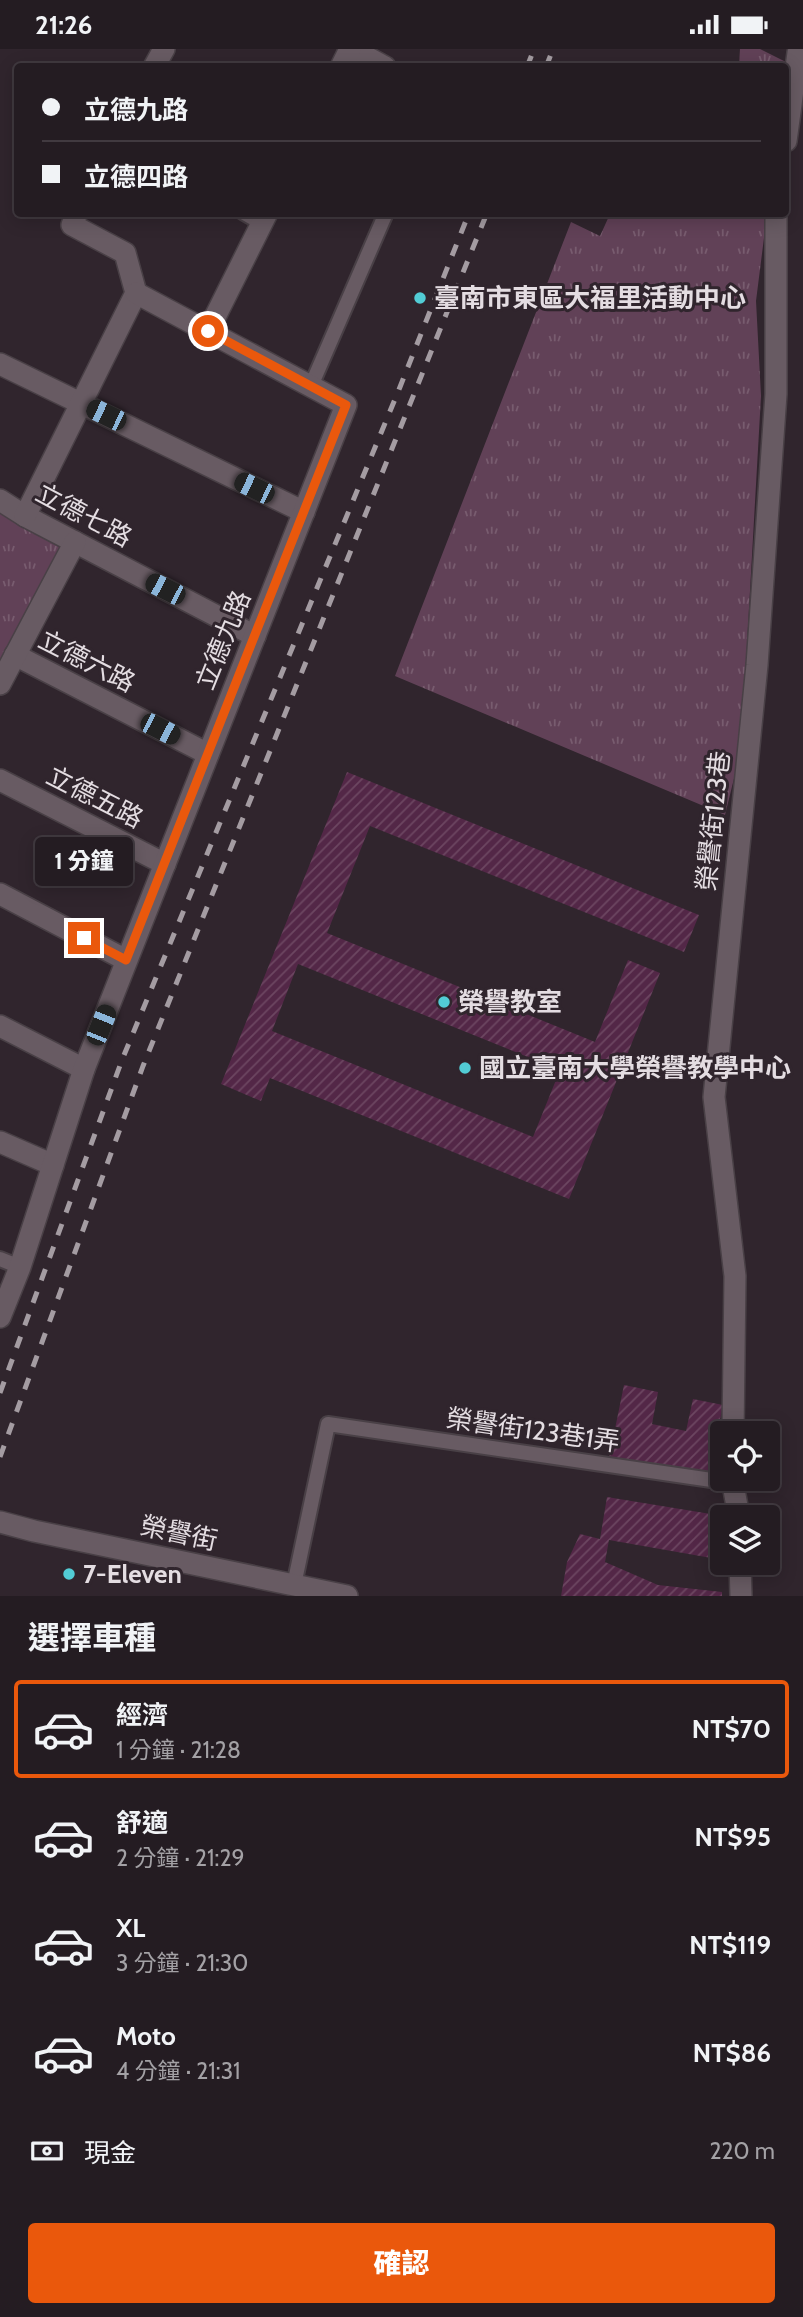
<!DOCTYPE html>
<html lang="zh-TW">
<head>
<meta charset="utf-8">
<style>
  :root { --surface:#241c22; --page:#2c252a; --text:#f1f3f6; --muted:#a3a1a5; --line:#413a40; --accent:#ea580c }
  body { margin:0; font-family:Cabin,"Noto Sans TC",sans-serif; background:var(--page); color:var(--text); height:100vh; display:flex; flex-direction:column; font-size:26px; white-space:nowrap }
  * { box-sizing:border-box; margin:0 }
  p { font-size:23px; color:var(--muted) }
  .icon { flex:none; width:38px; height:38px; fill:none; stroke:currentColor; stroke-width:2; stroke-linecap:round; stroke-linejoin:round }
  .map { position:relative; height:1547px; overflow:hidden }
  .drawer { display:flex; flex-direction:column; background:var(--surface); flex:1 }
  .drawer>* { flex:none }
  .banner { position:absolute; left:14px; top:14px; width:775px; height:154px; border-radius:7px; box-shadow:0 4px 18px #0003,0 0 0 2px var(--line); display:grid; align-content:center; height:154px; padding:0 28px; background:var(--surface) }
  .tools { position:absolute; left:710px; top:1372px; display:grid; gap:14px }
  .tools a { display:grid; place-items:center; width:70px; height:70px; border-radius:7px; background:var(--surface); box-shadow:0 4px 18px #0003,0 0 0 2px var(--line); font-size:35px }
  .end { position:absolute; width:32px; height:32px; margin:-16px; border:9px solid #ea580c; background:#fff; box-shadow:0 0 0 4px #fff }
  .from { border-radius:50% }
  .bubble { position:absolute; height:49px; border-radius:7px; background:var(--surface); box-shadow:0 4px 18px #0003,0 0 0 2px var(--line); font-size:23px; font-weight:800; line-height:49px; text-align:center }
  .car { position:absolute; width:21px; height:42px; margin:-21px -10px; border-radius:9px; box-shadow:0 0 5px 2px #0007; background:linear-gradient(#222 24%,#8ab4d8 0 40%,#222 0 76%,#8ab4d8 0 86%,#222 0) }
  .banner b { display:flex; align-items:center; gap:24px; height:66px; font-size:26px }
  .banner b+b { border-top:2px solid var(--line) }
  .banner i { width:18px; height:18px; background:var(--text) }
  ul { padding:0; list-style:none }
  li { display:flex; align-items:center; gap:21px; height:98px; margin:0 14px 10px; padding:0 14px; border:4px solid transparent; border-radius:7px }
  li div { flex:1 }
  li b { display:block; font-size:26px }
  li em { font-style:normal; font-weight:800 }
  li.current { border-color:var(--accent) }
  li>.icon { width:63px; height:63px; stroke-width:1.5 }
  h2 { padding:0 28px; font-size:32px; line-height:84px }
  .pay { display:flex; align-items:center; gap:18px; height:77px; padding:0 28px; font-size:26px }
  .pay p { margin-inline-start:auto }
  .primary-button { display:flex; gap:14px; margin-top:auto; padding:14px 28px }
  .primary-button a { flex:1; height:80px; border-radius:7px; background:var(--accent); color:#fff; font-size:28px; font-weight:800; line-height:80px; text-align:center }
  .status { display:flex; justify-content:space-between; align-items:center; height:49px; padding:0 35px; background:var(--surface); direction:ltr }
  .status svg { height:19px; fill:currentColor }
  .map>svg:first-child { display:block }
  .grass { fill:url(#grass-tufts) }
  .building { fill:url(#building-hatch); fill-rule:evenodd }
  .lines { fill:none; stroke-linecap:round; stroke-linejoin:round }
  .lane-casing { stroke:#494046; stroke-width:18 }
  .street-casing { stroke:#494046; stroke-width:24 }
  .lane { stroke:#685b63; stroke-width:14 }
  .street { stroke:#685b63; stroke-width:21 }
  .rail { stroke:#a49ca2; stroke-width:5; stroke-dasharray:12 12; stroke-linecap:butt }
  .route { stroke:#ea580c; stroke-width:9 }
  .poi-dot { fill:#52ccd5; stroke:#30252d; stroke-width:2.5 }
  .labels { text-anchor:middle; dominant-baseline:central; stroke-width:6; stroke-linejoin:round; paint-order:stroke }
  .poi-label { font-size:26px; font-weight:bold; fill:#e4dde2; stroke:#30252d; text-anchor:start }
  .street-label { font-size:26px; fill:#e4dde2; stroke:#30252d }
</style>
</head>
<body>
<div class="status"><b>21:26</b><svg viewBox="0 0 49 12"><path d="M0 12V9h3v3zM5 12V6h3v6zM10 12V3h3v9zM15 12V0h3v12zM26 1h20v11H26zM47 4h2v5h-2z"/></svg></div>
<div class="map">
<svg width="803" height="1547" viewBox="0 0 803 1547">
  <defs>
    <pattern id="grass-tufts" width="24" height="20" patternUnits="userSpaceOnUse" patternTransform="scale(1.75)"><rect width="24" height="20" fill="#614157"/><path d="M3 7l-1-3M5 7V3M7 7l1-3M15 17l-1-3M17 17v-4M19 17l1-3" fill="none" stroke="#785c6f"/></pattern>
    <pattern id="building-hatch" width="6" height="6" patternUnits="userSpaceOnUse" patternTransform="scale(1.75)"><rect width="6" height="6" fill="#532747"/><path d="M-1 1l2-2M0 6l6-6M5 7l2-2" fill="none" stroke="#6c4661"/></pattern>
  </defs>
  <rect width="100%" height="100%" fill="#30252d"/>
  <g class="grass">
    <path d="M740,0h20l26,13 -1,4h-46z"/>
    <path d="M610,165h157l-11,87 5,95 -20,354 -16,65 -330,-139 176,-454 29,14z"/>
    <path d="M0,450l75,43 -75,142z"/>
  </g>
  <g class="building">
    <path d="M347,723l352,143 -15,37 -314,-126 -43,107 268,109 33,-82 32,13 -91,226 -299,-121 -9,23 -40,-17zM298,915l262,106 -27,67 -261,-106z"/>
    <path d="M624,1336l34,7 -6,32 34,7 7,-32 30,6 -15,73 -99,-20z"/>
    <path d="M607,1448l116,19 -6,43 -108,-19 -4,22 53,23 64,7v4h-161l6,-34 13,-28 20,5z"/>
  </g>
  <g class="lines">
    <defs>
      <g id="lane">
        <path d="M244,164l18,10"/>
        <path d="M311,337l75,-173"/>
        <path d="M0,1210l20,8"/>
        <path d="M294,1536l34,-161 404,59"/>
      </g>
      <g id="street">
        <path d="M352,0l33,18"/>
        <path d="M154,18l10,-18"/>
        <path d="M341,18l9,-18"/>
        <path d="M786,92l12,-88"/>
        <path d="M208,282l59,-118"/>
        <path d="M0,315l304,148"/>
        <path d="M0,451l25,16 230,120"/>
        <path d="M25,467l111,-223 -11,-40 -53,-28 5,-12"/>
        <path d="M15,606l193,99"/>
        <path d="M0,635l75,-142"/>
        <path d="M0,731l165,84"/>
        <path d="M0,845l126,66"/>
        <path d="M0,977l84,43"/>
        <path d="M0,1093l53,23"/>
        <path d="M0,1268l20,-50 64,-198 262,-664 -210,-112"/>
        <path d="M733,1384l2,-157 -21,-179 43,-432 19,-271v-181"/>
        <path d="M732,1430l7,38"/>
        <path d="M0,1473l34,9 313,65"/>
        <path d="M740,1514l1,33"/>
      </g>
    </defs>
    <use href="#lane" class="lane-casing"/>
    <use href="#street" class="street-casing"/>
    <use href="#lane" class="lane"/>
    <use href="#street" class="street"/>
    <g class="rail">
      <path d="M527,18l7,-18"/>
      <path d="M546,18l7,-18"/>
      <path d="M0,1344l122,-333 278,-673 69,-174"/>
      <path d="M0,1408l143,-391 344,-853"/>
    </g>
  </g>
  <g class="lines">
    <path class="route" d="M84,889l42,22 220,-555 -138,-74"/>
  </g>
  <g class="poi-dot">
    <circle cx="420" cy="249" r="7"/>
    <circle cx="444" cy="953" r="7"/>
    <circle cx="465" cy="1019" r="7"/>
    <circle cx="69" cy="1525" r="7"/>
  </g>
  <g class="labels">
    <g class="poi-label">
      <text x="434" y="249">臺南市東區大福里活動中心</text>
      <text x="458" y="953">榮譽教室</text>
      <text x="479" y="1019">國立臺南大學榮譽教學中心</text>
      <text x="83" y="1525">7-Eleven</text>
    </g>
    <g class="street-label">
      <text transform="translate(84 466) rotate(28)">立德七路</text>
      <text transform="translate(223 591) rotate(-68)">立德九路</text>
      <text transform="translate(87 612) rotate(27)">立德六路</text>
      <text transform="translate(95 748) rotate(27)">立德五路</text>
      <text transform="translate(713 772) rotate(-84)">榮譽街123巷</text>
      <text transform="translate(533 1381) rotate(8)">榮譽街123巷1弄</text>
      <text transform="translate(179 1484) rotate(12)">榮譽街</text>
    </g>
  </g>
</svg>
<div class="tools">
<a><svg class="icon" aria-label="locate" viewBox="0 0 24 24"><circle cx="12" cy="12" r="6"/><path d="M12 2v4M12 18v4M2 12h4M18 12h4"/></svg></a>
<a><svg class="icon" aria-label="layers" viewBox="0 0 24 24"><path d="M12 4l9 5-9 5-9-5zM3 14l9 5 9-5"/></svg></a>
</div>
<i class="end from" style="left:208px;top:282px"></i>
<i class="end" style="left:84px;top:889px"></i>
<div class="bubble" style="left:35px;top:788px;width:98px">1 分鐘</div>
<i class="car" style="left:106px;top:366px;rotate:296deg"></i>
<i class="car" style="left:254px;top:439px;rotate:296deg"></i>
<i class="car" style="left:165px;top:540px;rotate:297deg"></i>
<i class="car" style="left:160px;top:680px;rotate:117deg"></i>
<i class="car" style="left:101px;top:976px;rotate:22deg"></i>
<div class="banner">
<b><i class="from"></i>立德九路</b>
<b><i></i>立德四路</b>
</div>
</div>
<section class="drawer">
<h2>選擇車種</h2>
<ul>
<li class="current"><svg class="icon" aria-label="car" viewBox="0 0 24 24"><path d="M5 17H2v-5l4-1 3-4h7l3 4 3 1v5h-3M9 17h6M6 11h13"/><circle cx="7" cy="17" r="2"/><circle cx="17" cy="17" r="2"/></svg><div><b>經濟</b><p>1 分鐘 · 21:28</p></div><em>NT$70</em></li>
<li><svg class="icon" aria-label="car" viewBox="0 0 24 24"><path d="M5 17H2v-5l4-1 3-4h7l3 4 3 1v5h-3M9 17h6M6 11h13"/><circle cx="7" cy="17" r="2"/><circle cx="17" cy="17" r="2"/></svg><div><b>舒適</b><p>2 分鐘 · 21:29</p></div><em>NT$95</em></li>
<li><svg class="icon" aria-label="car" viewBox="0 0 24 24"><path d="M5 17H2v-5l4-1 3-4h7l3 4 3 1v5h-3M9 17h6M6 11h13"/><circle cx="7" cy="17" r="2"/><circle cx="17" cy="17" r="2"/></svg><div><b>XL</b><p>3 分鐘 · 21:30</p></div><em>NT$119</em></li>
<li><svg class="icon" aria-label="car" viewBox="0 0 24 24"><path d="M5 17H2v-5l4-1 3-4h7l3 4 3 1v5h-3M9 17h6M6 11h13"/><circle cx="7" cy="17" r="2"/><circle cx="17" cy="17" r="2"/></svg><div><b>Moto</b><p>4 分鐘 · 21:31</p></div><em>NT$86</em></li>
</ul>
<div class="pay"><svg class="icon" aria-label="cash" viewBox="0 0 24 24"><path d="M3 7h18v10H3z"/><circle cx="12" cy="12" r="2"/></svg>現金<p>220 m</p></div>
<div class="primary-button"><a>確認</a></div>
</section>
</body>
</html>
